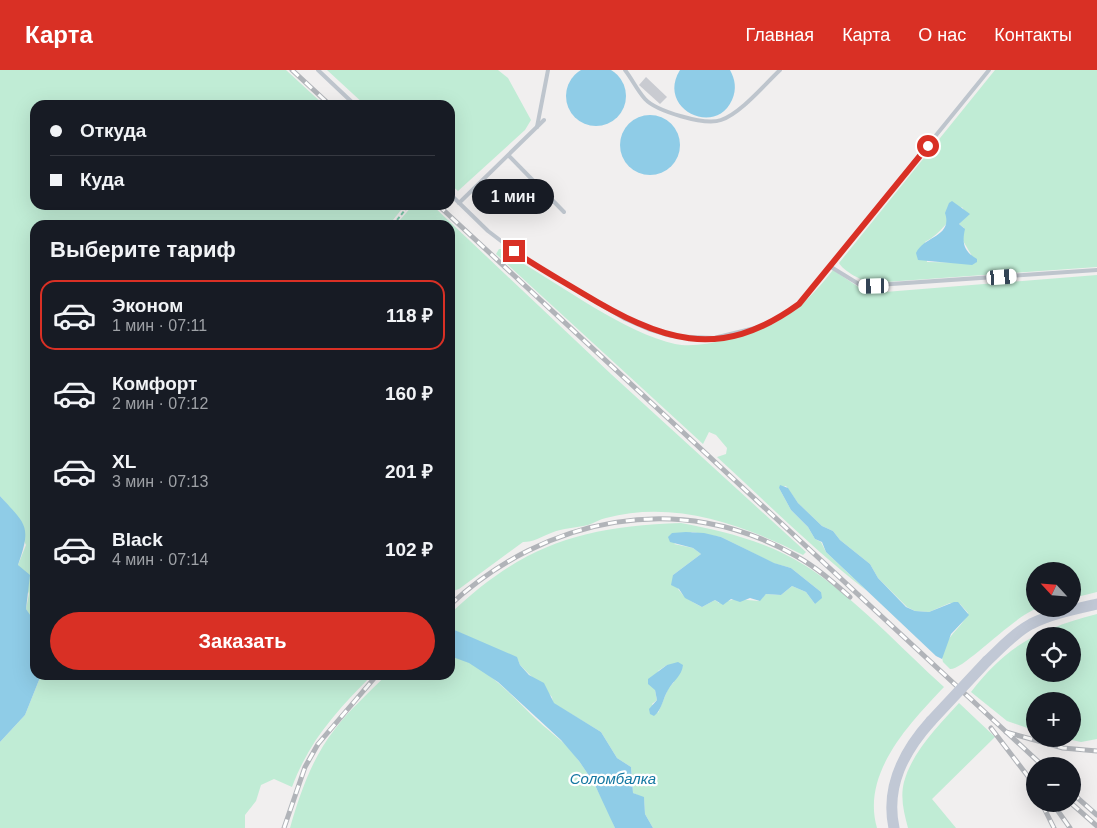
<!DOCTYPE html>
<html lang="ru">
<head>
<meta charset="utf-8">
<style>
  :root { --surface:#171b24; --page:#20242c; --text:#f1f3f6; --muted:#9ea1a6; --line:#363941; --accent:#d93025 }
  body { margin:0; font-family:Helvetica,sans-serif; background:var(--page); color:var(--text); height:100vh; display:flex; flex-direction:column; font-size:19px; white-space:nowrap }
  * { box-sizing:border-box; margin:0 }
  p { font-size:16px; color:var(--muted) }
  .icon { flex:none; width:28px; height:28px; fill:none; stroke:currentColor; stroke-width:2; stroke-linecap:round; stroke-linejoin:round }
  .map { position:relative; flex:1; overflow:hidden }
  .panel { position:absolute; left:30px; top:150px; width:425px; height:460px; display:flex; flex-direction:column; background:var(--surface); border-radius:15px; box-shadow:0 5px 20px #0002 }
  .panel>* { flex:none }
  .banner { position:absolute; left:30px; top:30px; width:425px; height:110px; border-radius:15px; box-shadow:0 5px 20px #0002; display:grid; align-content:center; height:110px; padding:0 20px; background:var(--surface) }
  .needle { width:32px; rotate:296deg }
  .fabs { position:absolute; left:1026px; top:492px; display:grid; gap:10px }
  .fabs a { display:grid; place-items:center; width:55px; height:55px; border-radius:50%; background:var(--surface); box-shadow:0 5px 20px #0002; font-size:25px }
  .end { position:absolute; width:22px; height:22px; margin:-11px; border:6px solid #d93025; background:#fff; box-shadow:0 0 0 2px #fff }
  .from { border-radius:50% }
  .bubble { position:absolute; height:35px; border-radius:18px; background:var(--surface); box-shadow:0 5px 20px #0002; font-size:16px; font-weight:700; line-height:35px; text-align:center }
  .car { position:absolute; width:15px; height:30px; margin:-15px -8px; border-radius:6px; box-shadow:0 0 4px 1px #0007; background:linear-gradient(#fff 24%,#345 0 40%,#fff 0 76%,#345 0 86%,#fff 0) }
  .banner b { display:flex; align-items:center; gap:18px; height:48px; font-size:19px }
  .banner b+b { border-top:1px solid var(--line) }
  .banner i { width:12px; height:12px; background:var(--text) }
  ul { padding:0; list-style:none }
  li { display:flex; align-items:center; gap:15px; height:70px; margin:0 10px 8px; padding:0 10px; border:2px solid transparent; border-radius:15px }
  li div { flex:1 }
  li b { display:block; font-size:19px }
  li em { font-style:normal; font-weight:700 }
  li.current { border-color:var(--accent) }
  li>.icon { width:45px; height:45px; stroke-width:1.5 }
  h2 { padding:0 20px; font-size:22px; line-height:60px }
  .button { display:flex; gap:10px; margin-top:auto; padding:10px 20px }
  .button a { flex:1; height:58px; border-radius:30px; background:var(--accent); color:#fff; font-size:20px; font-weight:700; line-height:58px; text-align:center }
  header { display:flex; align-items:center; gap:30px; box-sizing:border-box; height:70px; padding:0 25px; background:var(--accent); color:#fff }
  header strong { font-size:24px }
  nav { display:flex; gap:28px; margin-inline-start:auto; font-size:18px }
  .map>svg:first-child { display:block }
  .green { fill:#c0ecd5; fill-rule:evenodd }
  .water { fill:#8fcce7 }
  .building { fill:#c9cbd1 }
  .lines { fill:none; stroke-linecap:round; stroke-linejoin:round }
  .path { stroke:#7ac8a9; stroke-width:2; stroke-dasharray:4 2.5; stroke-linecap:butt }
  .lane { stroke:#bec5cd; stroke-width:4 }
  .secondary { stroke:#c1c8d5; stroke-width:11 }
  .rail-casing { stroke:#b1b4b9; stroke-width:5 }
  .rail { stroke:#fff; stroke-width:3; stroke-dasharray:9; stroke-linecap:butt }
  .secondary-bridge { stroke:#c1c8d5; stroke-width:11 }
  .route { stroke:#d93025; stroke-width:6 }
  .labels { text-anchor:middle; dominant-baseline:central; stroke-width:4.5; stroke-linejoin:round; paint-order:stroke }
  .water-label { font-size:15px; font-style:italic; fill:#1477a2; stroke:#fff }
</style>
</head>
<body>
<header>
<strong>Карта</strong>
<nav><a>Главная</a><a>Карта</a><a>О нас</a><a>Контакты</a></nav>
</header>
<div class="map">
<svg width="1097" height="758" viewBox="0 0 1097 758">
  <rect width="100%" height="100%" fill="#f1efef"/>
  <g class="green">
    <path d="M0,0h286l38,35h-289v100h370l-16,20h-354l-1,397 -8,-13 3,-15 -11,-29 8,-20 -20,-42 -6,-7z"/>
    <path d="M327,0h171l10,8 23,42 -6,10 -67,61 -8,-7v-79h-85z"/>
    <path d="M995,0h102v197l-225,16c-8,-1 -29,-12 -33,-20zM962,137l5,8 -8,9 5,4 -2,11 14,24 -49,-1 -2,-20c17,-9 23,-23 37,-35z"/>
    <path d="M413,135h19l179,169 195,178 -3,3c-61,-31 -129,-55 -197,-37 -6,1 -12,5 -18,7 -12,3 -25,3 -37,8 -10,4 -17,9 -28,9l-64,47 -9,3v-367l-47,-2 -3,-3z"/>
    <path d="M499,179h5l13,11c45,26 109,73 158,84 15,3 34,0 49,-4 52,-11 76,-28 109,-70l30,20 22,2 212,-17v317l-24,6 -1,-27h-37l1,38c-22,7 -74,62 -86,60l-7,-7c-6,-20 19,-33 25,-49l-8,-9 -10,-1 -21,9 -14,-1 -8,-4 -29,-29 -8,-14 -30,-24 -7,-9 -11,-5 -24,-23 -12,-17 -7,2 12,22 17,17 7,12 6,3 5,10 41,39c-53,-41 -101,-89 -150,-134l9,-3 1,-6 -11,-13 -7,-3 -6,12 -207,-190z"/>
    <path d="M681,453c43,8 87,19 125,43 48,31 95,82 138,121 -34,36 -83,86 -67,141h-224l-8,-14 -1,-16 -11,-5 -2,-26 -14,-9 -16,-26 -48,-29 -1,-6 -32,-32 -2,-5 -68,-32v-14c72,-69 132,-88 231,-91zM692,462l29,5 52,26 18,5 30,24 -6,12 -9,-12 -14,-6 -11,9 -15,-1 -7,7 -23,-2 -17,4 -4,-3 -13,7c-16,-8 -26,-15 -29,-32l28,-21 -8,-6 -19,-4zM667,595l7,17 -6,7 -10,24 -6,-9 5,-4 -2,-10 3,-19z"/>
    <path d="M1097,544v125l-16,3 -14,-3h5v-38h-37v29h-2l-26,-9 -36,-29c37,-48 69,-63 126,-78zM1035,566h37v38h-37z"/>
    <path d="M450,586c32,5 65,43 88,65 14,13 30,23 41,40 15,21 27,43 36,67h-325c10,-35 22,-70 45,-99 14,-19 34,-36 51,-54h64z"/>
    <path d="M41,605h331c-35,36 -62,64 -80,112l-18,-8 -13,6 -5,16 -11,14v13h-245v-86l25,-27z"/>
    <path d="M959,633l36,34 -63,62 24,29h-48c-4,-15 -8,-30 -4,-46 8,-30 35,-57 55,-79z"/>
  </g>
  <g class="water">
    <circle cx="596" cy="26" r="30"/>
    <path d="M680,0h50c5,9 7,19 2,30 -17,38 -76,8 -52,-30z"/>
    <circle cx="650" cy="75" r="30"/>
    <path d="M952,131l18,13 -11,10 6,5c-3,13 -2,22 12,30v3l-5,3 -54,-5 -2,-7c8,-17 37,-16 29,-40l4,-10z"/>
    <path d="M780,415l8,3 10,15 24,23 11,5 7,9 30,24 8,14 28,29 9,4 14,1 25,-10h4l11,13 -18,19 -9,25 -6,-3 -110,-104 -4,-10 -7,-3 -7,-12 -17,-17 -12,-22z"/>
    <path d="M0,426c26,29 32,29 18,69l12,10 -4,34 9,13v53h6l-16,40 -25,27z"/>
    <path d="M686,462l18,1 17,4 53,26 17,5 30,24 1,6 -7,6 -9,-12 -14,-6 -11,9 -15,-1 -6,7 -10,-3 -10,4 -9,-3 -8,6 -8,-5 -13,7 -17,-9 -6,-9 -8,-4 2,-10 28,-21 -8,-6 -23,-6 -2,-5 4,-4z"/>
    <path d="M450,558l67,29 3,8 9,10 15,8 10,20 47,29 16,26 14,9 2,26 11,4 1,17 8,14h-38l-21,-45 -15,-22 -18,-21 -63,-58 -29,-19 -19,-7z"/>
    <path d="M678,592l5,3c-1,11 -10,16 -15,25 -5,8 -6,20 -14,26l-4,-2 -1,-5 8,-9 -2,-10 -7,-6v-5l19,-14z"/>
  </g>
  <path class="building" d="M646,7l21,20 -7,7 -21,-19z"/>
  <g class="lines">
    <path class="path" d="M393,155l16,-20"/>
    <g class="lane">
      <path d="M318,0l37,35"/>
      <path d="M625,0c7,9 12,20 20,29 11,12 60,27 76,21 20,-7 43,-35 59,-50"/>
      <path d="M537,57l11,-57"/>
      <path d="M509,86l55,56"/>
      <path d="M450,124l38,37 34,26 103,62 23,10 23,7 43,2 45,-11 21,-10 19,-13 190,-234"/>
      <path d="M459,133l85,-83"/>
      <path d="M831,197l31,19 235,-16"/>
    </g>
    <g class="secondary">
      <path d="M987,591c13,-12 27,-28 44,-37 20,-10 44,-15 66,-20"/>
      <path d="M894,758c-9,-42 10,-77 37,-107"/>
    </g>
    <defs>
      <g id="rail">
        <path d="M292,0l38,35"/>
        <path d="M438,135l605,561"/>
        <path d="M450,535c95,-88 230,-116 346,-49 20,11 37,26 54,41"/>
        <path d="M991,658l39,51 5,11"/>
        <path d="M1006,662l57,16 34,3"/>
        <path d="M1072,723l25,22"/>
        <path d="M1042,734l12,24"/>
        <path d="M1053,734l17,24"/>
        <path d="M1072,734l25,22"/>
        <path d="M284,758l21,-61 13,-23 59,-69"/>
      </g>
    </defs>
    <use href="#rail" class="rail-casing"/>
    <use href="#rail" class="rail"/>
    <path class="secondary-bridge" d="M931,651l56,-60"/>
  </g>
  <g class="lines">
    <path class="route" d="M514,181c21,15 45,28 68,42 78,47 136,70 217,11l129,-158"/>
  </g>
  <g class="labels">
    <g class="water-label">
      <text x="613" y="708">Соломбалка</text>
    </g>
  </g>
</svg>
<div class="fabs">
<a><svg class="needle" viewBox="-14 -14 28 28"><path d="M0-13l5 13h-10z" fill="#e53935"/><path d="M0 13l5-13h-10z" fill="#9ea1a6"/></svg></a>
<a><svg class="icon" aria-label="locate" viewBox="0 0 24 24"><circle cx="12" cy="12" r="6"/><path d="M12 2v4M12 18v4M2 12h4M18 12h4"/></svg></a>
<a>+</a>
<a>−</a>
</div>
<i class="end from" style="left:928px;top:76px"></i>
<i class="end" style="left:514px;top:181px"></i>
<div class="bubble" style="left:472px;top:109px;width:82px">1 мин</div>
<i class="car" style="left:1002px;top:207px;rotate:86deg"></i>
<i class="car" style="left:874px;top:216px;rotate:269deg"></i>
<div class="banner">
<b><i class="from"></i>Откуда</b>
<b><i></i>Куда</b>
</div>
<section class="panel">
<h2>Выберите тариф</h2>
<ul>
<li class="current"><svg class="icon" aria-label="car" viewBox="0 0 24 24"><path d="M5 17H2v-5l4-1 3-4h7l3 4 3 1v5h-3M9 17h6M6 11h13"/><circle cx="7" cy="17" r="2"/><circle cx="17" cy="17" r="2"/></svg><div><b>Эконом</b><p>1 мин · 07:11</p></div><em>118 ₽</em></li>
<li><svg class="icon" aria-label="car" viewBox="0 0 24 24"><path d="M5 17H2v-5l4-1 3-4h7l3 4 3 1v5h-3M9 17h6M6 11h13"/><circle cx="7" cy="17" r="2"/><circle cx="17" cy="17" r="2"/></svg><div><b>Комфорт</b><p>2 мин · 07:12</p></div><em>160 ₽</em></li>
<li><svg class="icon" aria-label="car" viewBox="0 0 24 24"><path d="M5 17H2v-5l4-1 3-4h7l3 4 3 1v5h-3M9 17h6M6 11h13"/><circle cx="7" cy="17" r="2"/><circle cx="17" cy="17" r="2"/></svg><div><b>XL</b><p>3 мин · 07:13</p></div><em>201 ₽</em></li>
<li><svg class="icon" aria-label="car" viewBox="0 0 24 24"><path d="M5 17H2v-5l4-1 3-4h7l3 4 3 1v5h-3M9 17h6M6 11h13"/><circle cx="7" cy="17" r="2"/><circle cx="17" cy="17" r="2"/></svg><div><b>Black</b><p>4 мин · 07:14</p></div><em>102 ₽</em></li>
</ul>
<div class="button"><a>Заказать</a></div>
</section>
</div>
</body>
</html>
